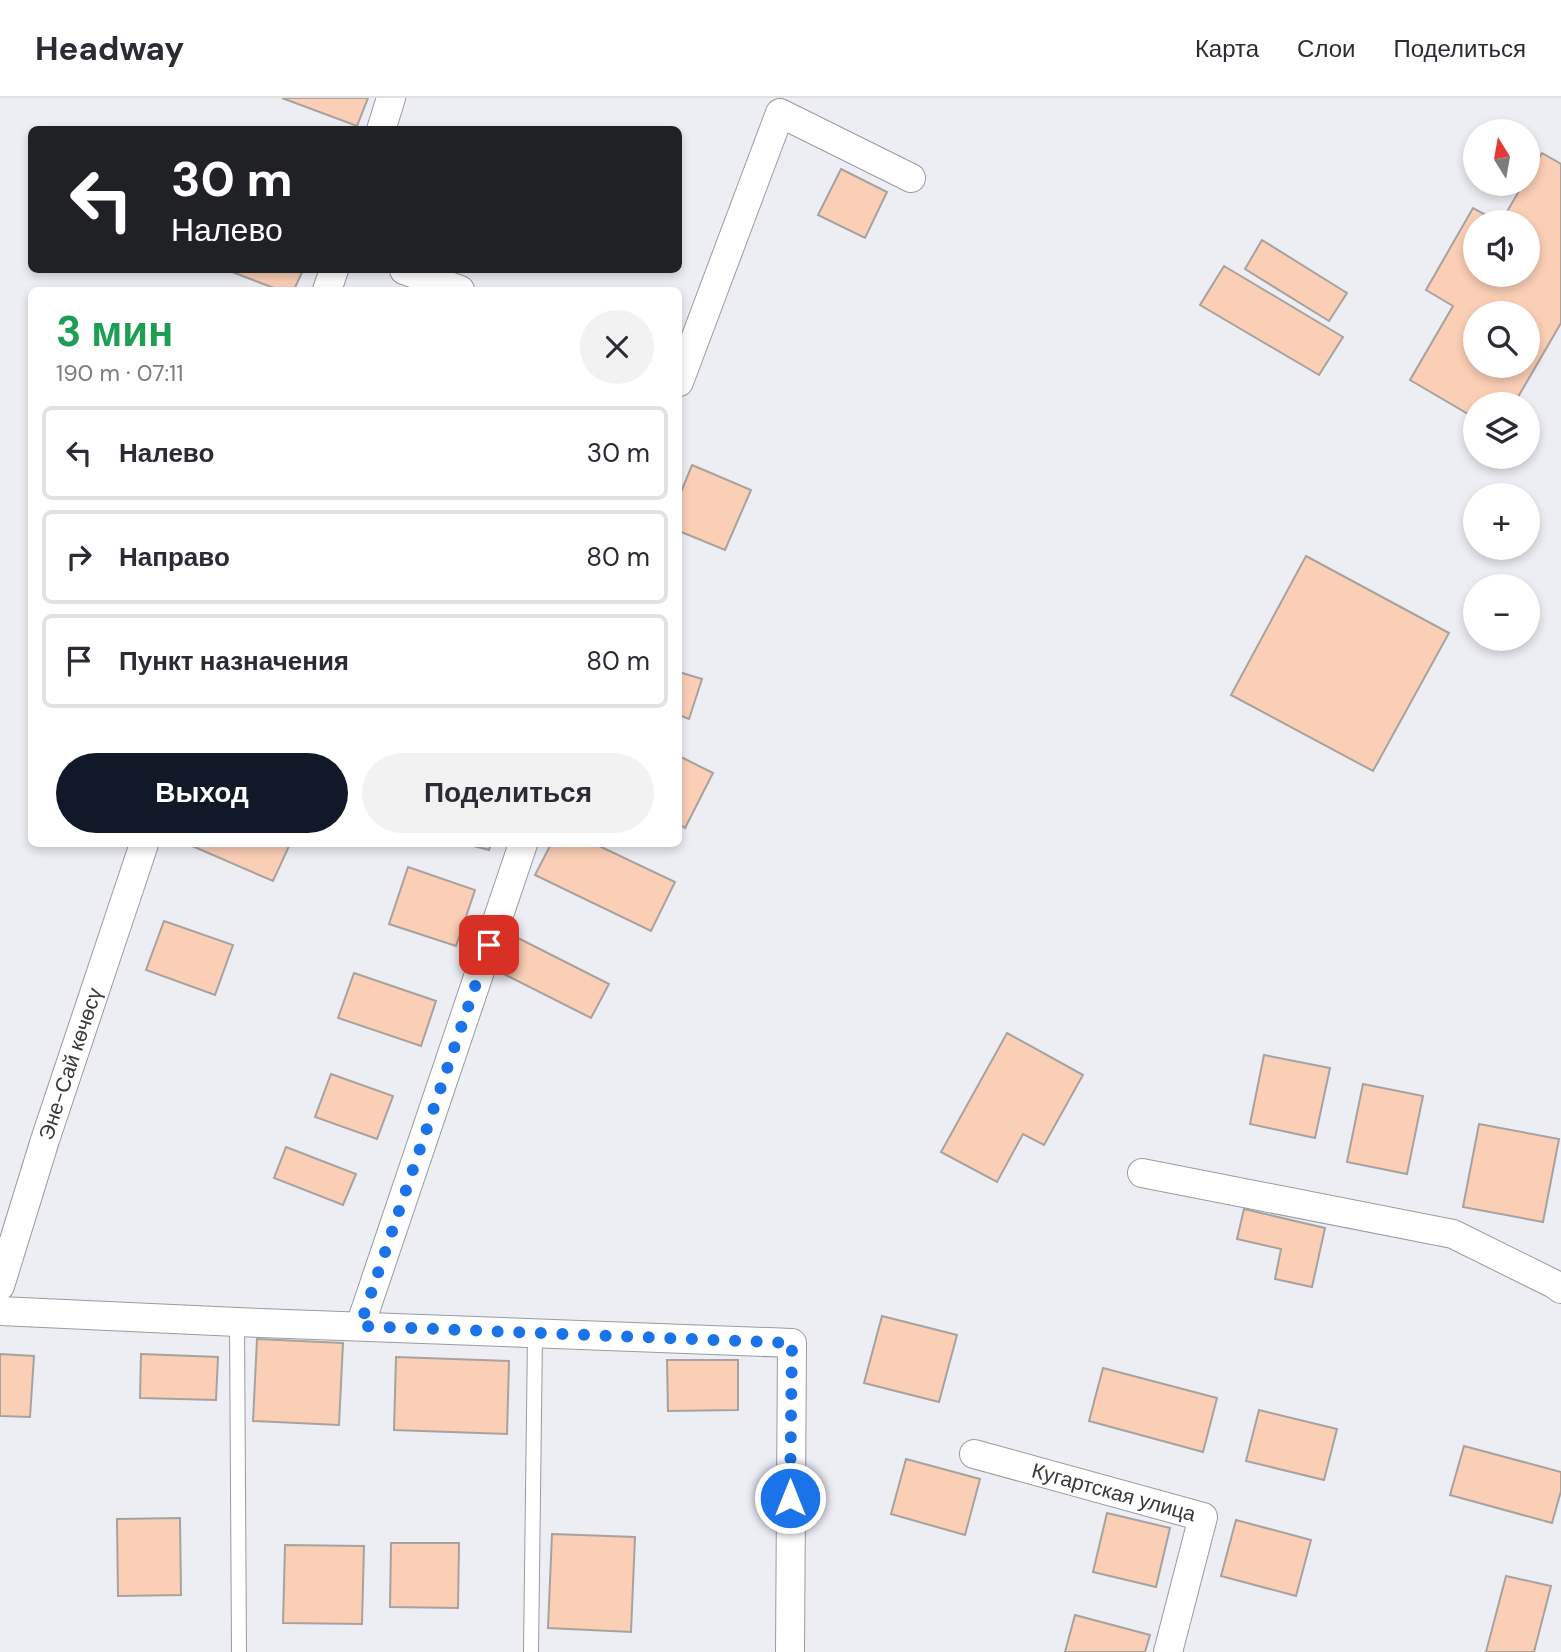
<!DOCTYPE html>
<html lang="ru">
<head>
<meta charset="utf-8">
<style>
	body { margin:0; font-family:"DM Sans",sans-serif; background:#f2f2f3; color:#2b2b33; height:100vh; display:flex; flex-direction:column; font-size:26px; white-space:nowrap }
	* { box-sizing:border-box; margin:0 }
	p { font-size:23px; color:#7c7c81 }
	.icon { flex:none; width:38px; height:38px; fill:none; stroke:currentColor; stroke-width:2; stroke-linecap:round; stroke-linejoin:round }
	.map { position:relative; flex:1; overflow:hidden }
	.panel { position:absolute; left:28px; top:189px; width:654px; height:560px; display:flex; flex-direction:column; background:#fff; border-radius:10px; box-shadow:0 4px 10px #0003 }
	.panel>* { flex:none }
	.top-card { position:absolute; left:28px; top:28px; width:654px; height:147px; border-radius:10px; box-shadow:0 4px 10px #0003; background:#202124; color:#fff; overflow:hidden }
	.needle { width:46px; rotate:349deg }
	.buttons { position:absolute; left:1463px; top:21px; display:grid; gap:14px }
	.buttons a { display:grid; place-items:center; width:77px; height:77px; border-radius:50%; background:#fff; box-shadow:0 4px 10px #0003; font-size:35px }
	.pin { position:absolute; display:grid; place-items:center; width:60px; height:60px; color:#fff; margin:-30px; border-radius:14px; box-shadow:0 4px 10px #0006 }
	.me { position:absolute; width:77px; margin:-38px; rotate:0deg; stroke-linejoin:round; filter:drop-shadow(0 0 5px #0008) }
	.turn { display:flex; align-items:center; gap:24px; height:147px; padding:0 28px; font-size:32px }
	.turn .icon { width:91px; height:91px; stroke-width:2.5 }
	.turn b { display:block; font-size:49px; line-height:60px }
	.round { display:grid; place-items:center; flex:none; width:74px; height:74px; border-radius:37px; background:#f2f2f3 }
	.headline { display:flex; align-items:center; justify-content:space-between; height:119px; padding:0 28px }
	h1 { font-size:42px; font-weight:700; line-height:52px; color:#1e9e55 }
	.button { display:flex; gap:14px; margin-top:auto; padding:14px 28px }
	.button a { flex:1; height:80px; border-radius:42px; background:#111827; color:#fff; font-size:28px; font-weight:700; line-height:80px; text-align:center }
	.button a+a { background:#f2f2f3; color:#2b2b33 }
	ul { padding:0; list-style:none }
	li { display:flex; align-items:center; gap:21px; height:94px; margin:0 14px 10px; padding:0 14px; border:4px solid #e1e1e2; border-radius:10px }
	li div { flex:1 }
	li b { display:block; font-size:26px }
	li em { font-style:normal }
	header { display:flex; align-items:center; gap:42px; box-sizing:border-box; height:98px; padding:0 35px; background:#fff; border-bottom:2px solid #e1e1e2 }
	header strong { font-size:33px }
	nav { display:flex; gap:38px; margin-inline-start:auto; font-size:24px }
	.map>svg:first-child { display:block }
</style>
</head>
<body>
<header>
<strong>Headway</strong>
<nav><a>Карта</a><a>Слои</a><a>Поделиться</a></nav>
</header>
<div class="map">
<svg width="1561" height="1554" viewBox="0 0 1561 1554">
	<rect width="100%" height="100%" fill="#edeef4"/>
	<path fill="#fbceb6" stroke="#a7a29e" stroke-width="2" fill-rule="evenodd" d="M282,0h86l-11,28z
		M1542,55l19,11v159l-47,81h-39v14l-65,-38 43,-74 -27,-16 47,-82 26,14h-24v53h53v-53h-27l22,-38h5v-8zM1475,215h53v53h-53z
		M841,71l46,23 -22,46 -47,-23z
		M1262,142l85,53 -18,28 -84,-52z
		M1224,168l119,71 -24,38 -119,-70z
		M227,172h76l-9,20h-15z
		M692,367l59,25 -26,60 -46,-19v-34z
		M1306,458l143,77 -76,138 -142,-76z
		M679,574l23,7 -13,40 -10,-4z
		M679,658l34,17 -28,55 -6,-4z
		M193,746h97l-17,37 -81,-35z
		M466,746h25l-2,6z
		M551,746h44l80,38 -24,49 -116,-56z
		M408,769l67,23 -19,56 -67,-22z
		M164,823l69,24 -18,50 -69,-25z
		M518,840l91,46 -18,34 -91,-46z
		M354,875l82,28 -15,45 -83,-28z
		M1007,935l76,42 -39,70 -21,-11 -26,48 -56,-30z
		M1264,957l66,13 -15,70 -65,-14z
		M331,976l62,22 -16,43 -62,-22z
		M1363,986l60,12 -16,78 -60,-12z
		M1479,1026l80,15 -16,83 -80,-15z
		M286,1049l70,27 -13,31 -69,-27z
		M1244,1111l81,19 -13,59 -37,-8 6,-30 -44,-10z
		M882,1218l75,19 -18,67 -75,-19z
		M257,1241l86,4 -4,82 -86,-4z
		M0,1256l34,2 -4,61 -30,-1z
		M141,1256l77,3 -2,43 -76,-2z
		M396,1259l113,4 -2,73 -113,-4z
		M667,1262h71v50l-70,1z
		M1103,1270l114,30 -14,54 -114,-31z
		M1259,1312l78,19 -13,51 -78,-19z
		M1464,1348l97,26v19l-9,32 -102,-28z
		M906,1361l74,20 -15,56 -74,-21z
		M1107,1415l63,15 -14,59 -63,-15z
		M180,1420l1,77 -63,1 -1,-77z
		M1236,1422l75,20 -15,56 -75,-20z
		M552,1436l83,3 -4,95 -83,-4z
		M391,1445h68l-1,65 -68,-1z
		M285,1447l79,1 -2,78 -79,-1z
		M1506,1478l45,10 -17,66h-48z
		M1075,1517l75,20 -5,17h-80z"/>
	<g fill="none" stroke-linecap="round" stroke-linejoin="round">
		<defs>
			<path id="service" d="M237,1224l2,330
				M531,1554l4,-318"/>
			<g id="minor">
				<path d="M381,32l10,-32"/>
				<path d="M404,172l56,20"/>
				<path d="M327,192l7,-20"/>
				<path d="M679,284l101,-269 131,65"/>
				<path d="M1142,1075l311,61 101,50 7,5"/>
				<path id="s1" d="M0,1188l45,-146 99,-296"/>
				<path d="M0,1213l237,11 555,21 -2,309"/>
				<path d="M360,1228l163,-482"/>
				<path id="s2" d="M974,1356l229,63 -35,135"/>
			</g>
		</defs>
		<use href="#service" stroke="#9a9ba0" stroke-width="16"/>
		<use href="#minor" stroke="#9a9ba0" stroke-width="30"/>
		<use href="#service" stroke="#fff" stroke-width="14"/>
		<use href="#minor" stroke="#fff" stroke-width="28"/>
	</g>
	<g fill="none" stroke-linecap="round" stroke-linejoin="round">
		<path stroke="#1a73e8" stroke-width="12" stroke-dasharray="0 21.6" d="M489,847l-129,381 432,17 -2,155"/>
	</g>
	<g text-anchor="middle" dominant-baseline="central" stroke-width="6" stroke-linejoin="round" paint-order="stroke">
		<g font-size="21" fill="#38383a" stroke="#fbfbff">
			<text stroke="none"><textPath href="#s1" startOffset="233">Эне-Сай көчөсү</textPath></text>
			<text stroke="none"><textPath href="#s2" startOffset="145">Кугартская улица</textPath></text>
		</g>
	</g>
</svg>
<div class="buttons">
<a><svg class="needle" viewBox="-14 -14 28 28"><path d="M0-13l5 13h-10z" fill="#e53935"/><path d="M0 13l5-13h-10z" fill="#7c7c81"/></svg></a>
<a><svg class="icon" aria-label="sound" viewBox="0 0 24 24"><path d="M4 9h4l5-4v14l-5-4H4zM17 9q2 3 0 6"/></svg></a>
<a><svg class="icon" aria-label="search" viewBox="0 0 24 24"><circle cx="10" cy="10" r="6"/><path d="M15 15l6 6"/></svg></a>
<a><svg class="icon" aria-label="layers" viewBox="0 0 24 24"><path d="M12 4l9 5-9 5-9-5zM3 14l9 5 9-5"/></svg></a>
<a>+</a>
<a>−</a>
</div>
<div class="pin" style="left:489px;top:847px;background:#d93025"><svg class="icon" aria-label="arrive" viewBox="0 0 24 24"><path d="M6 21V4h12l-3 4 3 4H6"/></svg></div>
<svg class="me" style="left:790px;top:1400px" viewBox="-20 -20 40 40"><circle r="17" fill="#1a73e8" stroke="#fff" stroke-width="3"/><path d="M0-11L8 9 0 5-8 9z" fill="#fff"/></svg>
<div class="top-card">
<div class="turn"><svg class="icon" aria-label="left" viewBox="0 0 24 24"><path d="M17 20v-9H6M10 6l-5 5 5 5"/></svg><div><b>30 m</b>Налево</div></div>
</div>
<section class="panel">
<div class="headline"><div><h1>3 мин</h1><p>190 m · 07:11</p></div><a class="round"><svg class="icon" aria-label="close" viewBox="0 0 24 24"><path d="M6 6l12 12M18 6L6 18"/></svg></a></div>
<ul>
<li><svg class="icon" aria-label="left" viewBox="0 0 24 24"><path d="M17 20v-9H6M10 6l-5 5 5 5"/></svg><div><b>Налево</b></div><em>30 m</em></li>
<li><svg class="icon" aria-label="right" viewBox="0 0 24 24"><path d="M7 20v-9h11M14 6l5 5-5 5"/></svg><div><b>Направо</b></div><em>80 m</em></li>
<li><svg class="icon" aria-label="arrive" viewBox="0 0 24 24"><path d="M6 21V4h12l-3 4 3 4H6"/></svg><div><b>Пункт назначения</b></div><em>80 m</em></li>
</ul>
<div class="button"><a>Выход</a><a>Поделиться</a></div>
</section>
</div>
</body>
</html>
